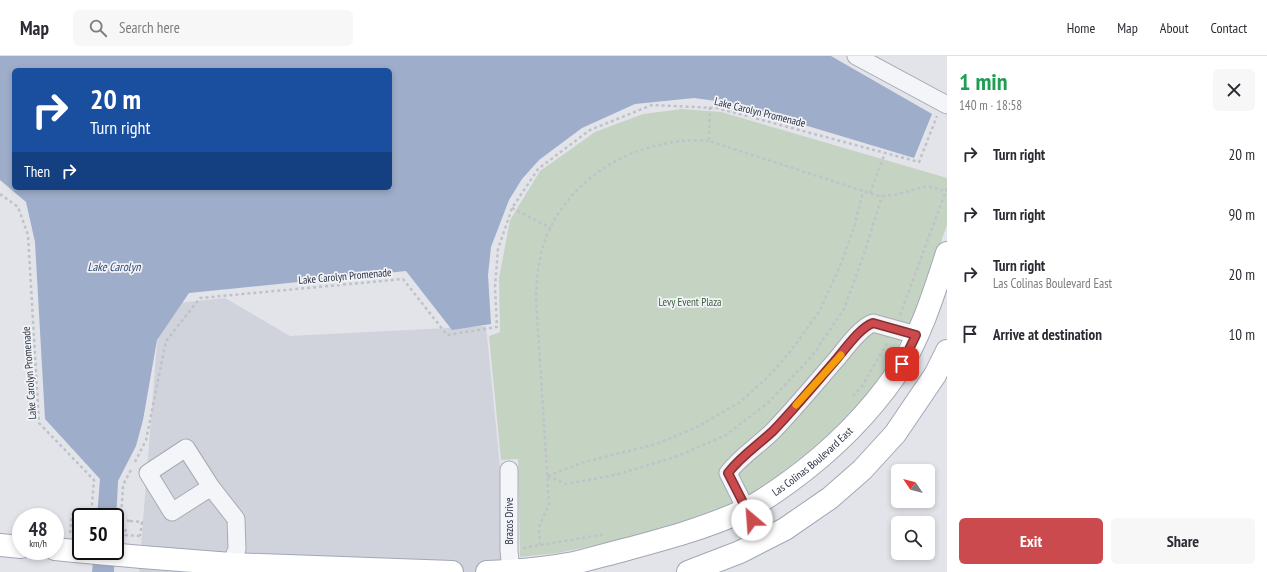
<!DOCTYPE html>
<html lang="en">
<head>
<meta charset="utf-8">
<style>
	body { margin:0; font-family:"PT Sans Narrow",sans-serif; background:#f7f7f7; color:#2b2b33; height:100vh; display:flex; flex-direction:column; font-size:15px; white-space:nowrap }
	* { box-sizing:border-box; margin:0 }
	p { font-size:13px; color:#7c7c81 }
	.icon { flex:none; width:22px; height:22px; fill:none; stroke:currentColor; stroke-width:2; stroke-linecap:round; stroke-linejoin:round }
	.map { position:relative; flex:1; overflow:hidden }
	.side { display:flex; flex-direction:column; background:#fff; width:320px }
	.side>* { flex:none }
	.top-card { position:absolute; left:12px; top:12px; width:380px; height:122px; border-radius:6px; box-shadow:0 2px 6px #0003; background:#1a4fa0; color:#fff; overflow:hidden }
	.needle { width:26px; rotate:305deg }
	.tools { position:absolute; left:891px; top:408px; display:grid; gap:8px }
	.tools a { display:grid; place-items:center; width:44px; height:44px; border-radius:6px; background:#fff; box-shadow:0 2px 6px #0003; font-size:20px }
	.speed { position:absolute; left:12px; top:452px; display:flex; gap:8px; font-size:20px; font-weight:700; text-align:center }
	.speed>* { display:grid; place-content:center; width:52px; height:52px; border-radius:50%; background:#fff; box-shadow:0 2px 6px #0003; line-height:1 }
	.speed small { font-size:10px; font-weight:400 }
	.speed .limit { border:2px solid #111; border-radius:6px; background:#fff; color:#111 }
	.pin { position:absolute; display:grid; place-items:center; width:34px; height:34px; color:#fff; margin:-17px; border-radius:8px; box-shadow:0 2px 6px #0006 }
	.me { position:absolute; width:44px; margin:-22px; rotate:333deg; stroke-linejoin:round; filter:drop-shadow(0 0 3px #0008) }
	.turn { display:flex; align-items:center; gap:14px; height:84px; padding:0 12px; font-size:18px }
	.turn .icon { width:52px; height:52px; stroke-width:2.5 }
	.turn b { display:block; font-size:28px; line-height:34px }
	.then { display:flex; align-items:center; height:38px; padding:0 12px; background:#0003; gap:8px; font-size:15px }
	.round { display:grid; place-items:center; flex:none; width:42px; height:42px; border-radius:6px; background:#f7f7f7 }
	.head { display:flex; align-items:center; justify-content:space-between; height:68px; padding:0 12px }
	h1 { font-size:24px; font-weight:700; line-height:30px; color:#1e9e55 }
	.primary-button { display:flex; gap:8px; margin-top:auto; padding:8px 12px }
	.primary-button a { flex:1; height:46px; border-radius:6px; background:#cb4a4e; color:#fff; font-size:16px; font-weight:700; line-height:46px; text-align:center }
	.primary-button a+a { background:#f7f7f7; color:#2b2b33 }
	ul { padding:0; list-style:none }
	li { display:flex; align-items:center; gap:12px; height:60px; padding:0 12px }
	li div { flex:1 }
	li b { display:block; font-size:15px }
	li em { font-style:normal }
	header { display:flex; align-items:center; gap:24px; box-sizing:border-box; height:56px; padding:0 20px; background:#fff; border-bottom:1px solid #e1e1e2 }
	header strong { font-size:19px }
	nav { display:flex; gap:22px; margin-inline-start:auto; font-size:14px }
	.search { width:280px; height:36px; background:#f7f7f7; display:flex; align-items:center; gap:10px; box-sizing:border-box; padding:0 14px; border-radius:6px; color:#7c7c81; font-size:15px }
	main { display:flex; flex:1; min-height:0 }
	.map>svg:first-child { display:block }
</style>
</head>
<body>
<header>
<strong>Map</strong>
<div class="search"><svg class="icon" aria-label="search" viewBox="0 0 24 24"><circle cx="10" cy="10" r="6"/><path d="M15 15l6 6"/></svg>Search here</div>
<nav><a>Home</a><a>Map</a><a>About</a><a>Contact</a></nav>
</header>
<main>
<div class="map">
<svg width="947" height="516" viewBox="0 0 947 516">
	<rect width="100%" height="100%" fill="#e2e4ea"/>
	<path fill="#d0d3dc" d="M225,242l65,38 196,-10 14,141 1,105h-362l21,-267z"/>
	<path fill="#c5d3c3" d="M682,53l39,3 226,66v47l-29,82 -25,49 -17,28 -43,48 -72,58 -42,20 -42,18 -119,25 -38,4 -2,-98 -17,1 -12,-124 11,-4 -1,-54 11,-58 30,-49 55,-39 48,-18z"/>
	<path fill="#9eadc9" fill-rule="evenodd" d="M0,0h831l101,58 -18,44 -183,-55 -37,-5 -59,6 -53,24 -43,32 -17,19 -13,21 -18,47 -3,28 3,49 -39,6 -46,-59 -217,22 -32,47 -14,80 -7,26 -18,35 -3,63v-27h-18l3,-38 -55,-60 -10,-177 -9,-40 -26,-22zM14,14h376v118h-376z
		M94,495h21l-1,21h-22z"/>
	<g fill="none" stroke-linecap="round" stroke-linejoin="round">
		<defs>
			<path id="minor" d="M856,0l91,49
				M509,414v80l2,22
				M211,431l-39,25 -24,-39 38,-25 25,39 25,32 1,30 -6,15
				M746,453l-18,-36c13,-17 30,-27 45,-42 21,-22 41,-46 61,-69 10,-11 25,-34 39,-39l43,12"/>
			<g id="major">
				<path d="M0,489l21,2"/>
				<path d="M55,493l20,2"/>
				<path d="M142,501l89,7 221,8"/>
				<path id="s1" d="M487,516c29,-1 59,-4 87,-9 17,-4 34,-9 50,-13 41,-11 82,-22 121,-40 15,-7 30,-18 44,-28 40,-29 79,-67 108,-109 23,-35 37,-80 50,-120"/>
				<path d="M688,516l52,-20 45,-23 45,-31 32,-28 33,-36 40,-59 12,-24"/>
			</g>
		</defs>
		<use href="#minor" stroke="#a7aab4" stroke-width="19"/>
		<use href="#major" stroke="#a1a7b5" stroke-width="24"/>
		<path stroke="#bfc2c8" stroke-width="2.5" stroke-dasharray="3 3" stroke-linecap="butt" d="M710,51l-1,34 170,55 16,-1 32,-9 19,5
			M870,137l15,-40
			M0,138l18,13 10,28 11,188 55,57 -3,37
			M512,152l39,20
			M900,259l47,-127
			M853,340l9,-10 25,-43
			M135,406l11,-22 20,-99 34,-43 203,-19 44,56 50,-8 -2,-40 3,-38 14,-41 26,-39 52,-39 62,-25 65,3 202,54 18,-46
			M548,420l18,8 49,-9 60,-18 51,-22 43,-33 43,-46 32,-47 20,-55 18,-58
			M548,420l33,-13 75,-19 39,-16 45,-26 29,-26 25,-29 26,-37 21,-46 13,-37 9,-36
			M130,465l12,1 -2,14
			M121,471l5,1 -1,7 15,1v3
			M70,477l2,-18 11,1
			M120,481l3,-52 8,-15
			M540,489l-1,-18 10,-23 -13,-206c1,-17 2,-33 6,-49 17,-57 70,-97 127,-106 13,-3 27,-3 40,-2
			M523,492l82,-14"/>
		<use href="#minor" stroke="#f4f5f8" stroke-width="17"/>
		<use href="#major" stroke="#fff" stroke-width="22"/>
		<defs>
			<path id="major-bridge" d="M75,495l67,6"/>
		</defs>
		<use href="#major-bridge" stroke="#a1a7b5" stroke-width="24" stroke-linecap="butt"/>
		<path stroke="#bfc2c8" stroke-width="2.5" stroke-dasharray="3 3" stroke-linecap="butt" d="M83,460l9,1
			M115,463l15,2"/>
		<use href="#major-bridge" stroke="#fff" stroke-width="22"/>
	</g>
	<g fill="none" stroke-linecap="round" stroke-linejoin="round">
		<defs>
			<path id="route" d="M752,464l-24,-47c13,-17 30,-28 45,-42 21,-22 41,-46 61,-69 10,-11 25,-34 39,-39l43,12 -14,29"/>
		</defs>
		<use href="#route" stroke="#843033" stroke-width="10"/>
		<use href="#route" stroke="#cb4a4e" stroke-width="7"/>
		<path stroke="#f59e0b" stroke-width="7" d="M796,349l45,-50"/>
	</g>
	<g text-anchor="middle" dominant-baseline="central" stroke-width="3.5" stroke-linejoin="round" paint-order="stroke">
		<g font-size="11" fill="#2a3041" stroke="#f1f3f7">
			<text transform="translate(760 56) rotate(14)">Lake Carolyn Promenade</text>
			<text transform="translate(345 220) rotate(-5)">Lake Carolyn Promenade</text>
			<text transform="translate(29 317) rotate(-94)">Lake Carolyn Promenade</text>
			<text stroke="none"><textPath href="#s1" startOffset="350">Las Colinas Boulevard East</textPath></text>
			<text transform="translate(509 465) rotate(-90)">Brazos Drive</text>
		</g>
		<g font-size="11" fill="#3a5d38" stroke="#f1f3f7">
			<text x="690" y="246">Levy Event Plaza</text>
		</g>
		<g font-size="12" font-style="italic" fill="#354a74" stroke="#f1f3f7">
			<text x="114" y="210">Lake Carolyn</text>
		</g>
	</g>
</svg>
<div class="tools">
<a><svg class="needle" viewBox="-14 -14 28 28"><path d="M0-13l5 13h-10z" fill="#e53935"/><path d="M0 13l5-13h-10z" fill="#7c7c81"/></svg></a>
<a><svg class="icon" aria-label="search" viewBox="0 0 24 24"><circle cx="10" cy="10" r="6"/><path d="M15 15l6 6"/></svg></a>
</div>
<div class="speed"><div>48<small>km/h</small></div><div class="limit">50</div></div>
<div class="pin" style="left:902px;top:308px;background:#d93025"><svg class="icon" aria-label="arrive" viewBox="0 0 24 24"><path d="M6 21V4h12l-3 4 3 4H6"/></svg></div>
<svg class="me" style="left:752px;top:464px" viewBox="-20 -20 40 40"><circle r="19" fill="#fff"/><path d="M0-13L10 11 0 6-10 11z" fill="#cb4a4e"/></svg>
<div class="top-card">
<div class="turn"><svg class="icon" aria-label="right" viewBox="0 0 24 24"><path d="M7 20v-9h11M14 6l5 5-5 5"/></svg><div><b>20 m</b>Turn right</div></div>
<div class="then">Then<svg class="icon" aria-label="right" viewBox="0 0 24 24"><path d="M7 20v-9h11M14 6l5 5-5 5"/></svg></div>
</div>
</div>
<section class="side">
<div class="head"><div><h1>1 min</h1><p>140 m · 18:58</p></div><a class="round"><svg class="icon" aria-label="close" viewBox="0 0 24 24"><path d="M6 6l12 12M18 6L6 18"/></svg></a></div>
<ul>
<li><svg class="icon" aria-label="right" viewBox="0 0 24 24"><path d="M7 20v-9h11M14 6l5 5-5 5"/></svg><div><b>Turn right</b></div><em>20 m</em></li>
<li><svg class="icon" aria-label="right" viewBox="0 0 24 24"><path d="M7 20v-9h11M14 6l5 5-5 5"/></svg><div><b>Turn right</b></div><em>90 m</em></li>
<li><svg class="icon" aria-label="right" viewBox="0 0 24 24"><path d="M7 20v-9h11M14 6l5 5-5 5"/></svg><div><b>Turn right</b><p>Las Colinas Boulevard East</p></div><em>20 m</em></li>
<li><svg class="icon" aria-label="arrive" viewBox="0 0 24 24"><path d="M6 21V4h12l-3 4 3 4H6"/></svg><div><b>Arrive at destination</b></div><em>10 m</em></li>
</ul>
<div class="primary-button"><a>Exit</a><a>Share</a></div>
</section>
</main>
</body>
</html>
